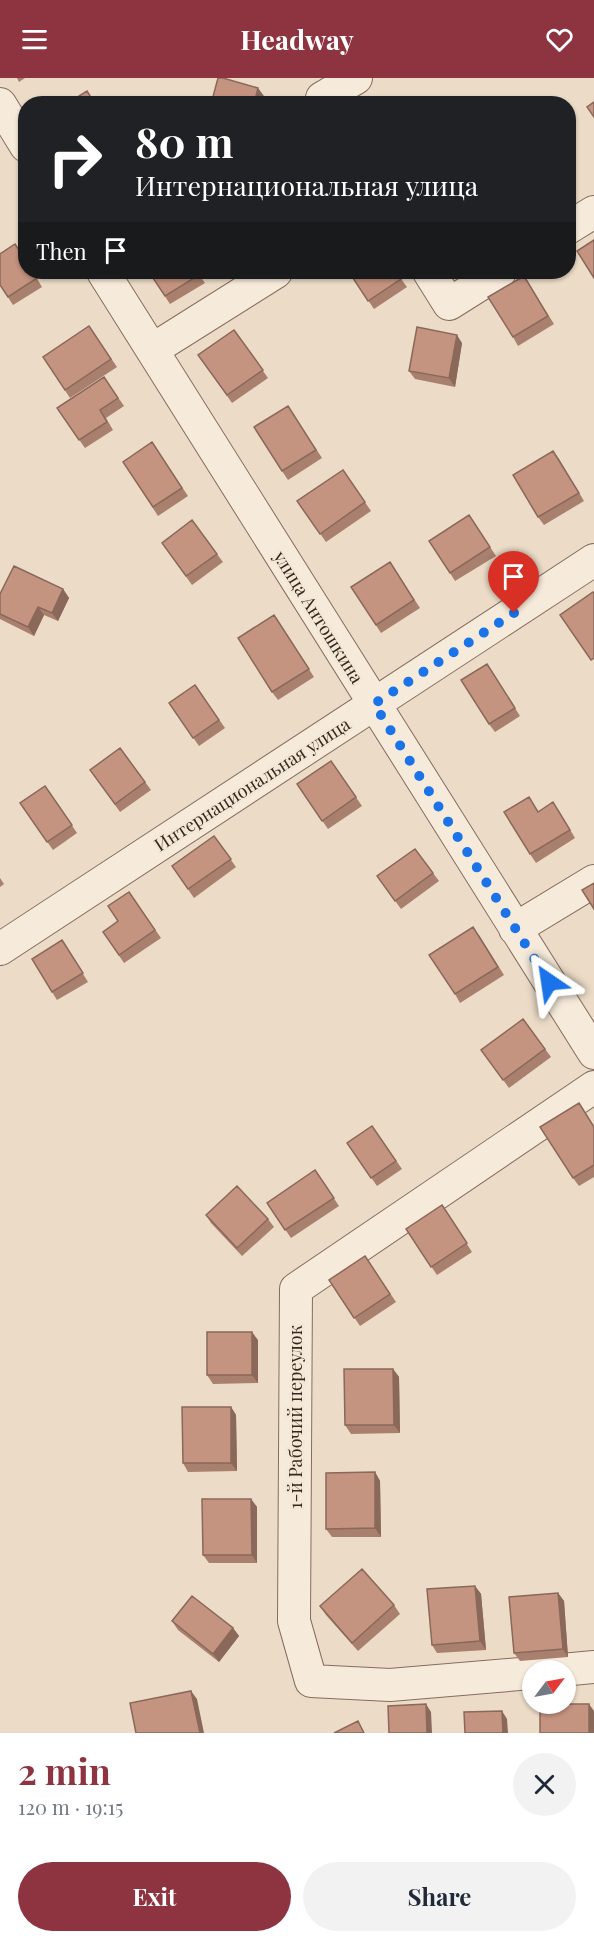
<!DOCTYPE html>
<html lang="en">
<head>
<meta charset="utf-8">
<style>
	body { margin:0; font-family:"Playfair Display",serif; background:#f2f2f3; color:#1f2937; height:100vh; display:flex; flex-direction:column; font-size:22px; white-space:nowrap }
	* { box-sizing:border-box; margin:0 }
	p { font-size:20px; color:#747a83 }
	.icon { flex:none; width:33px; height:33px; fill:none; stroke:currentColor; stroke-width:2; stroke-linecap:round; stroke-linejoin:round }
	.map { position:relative; height:1655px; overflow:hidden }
	.drawer { display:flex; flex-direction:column; background:#fff; flex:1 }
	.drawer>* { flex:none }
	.banner { position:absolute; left:18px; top:18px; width:558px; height:183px; border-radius:24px; box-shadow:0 2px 4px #0004; background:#202124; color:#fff; overflow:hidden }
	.needle { width:39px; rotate:58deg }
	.fabs { position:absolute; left:522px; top:1582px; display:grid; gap:12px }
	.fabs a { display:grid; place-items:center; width:54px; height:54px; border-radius:50%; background:#fff; box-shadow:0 2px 4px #0004; font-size:30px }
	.pin { position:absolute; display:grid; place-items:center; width:51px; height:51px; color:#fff; margin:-62px -26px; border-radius:50% 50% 50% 0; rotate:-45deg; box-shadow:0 0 6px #0007 }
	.pin .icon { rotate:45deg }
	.me { position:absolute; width:66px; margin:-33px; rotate:328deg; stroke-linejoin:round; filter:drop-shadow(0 0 4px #0008) }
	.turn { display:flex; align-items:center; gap:21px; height:126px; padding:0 18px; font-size:27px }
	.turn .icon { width:78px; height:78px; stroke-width:2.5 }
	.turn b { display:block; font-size:42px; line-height:51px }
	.then { display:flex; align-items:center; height:57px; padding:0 18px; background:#0003; gap:12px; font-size:22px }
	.round { display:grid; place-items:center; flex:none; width:63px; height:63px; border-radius:32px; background:#f2f2f3 }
	.head { display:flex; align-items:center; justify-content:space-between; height:102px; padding:0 18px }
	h1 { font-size:36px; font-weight:700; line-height:45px; color:#8e3340 }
	.button { display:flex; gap:12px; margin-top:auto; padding:12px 18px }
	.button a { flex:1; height:69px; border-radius:36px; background:#8e3340; color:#fff; font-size:24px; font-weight:700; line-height:69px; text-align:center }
	.button a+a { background:#f2f2f3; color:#1f2937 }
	header { display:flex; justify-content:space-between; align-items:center; height:78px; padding:0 18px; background:#8e3340; color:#fff; font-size:27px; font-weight:700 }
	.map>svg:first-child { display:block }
</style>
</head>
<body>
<header><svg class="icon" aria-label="menu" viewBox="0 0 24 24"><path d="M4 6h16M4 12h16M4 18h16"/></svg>Headway<svg class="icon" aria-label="heart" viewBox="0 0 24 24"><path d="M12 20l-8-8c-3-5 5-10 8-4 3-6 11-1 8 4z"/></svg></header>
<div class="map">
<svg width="594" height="1655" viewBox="0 0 594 1655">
	<rect width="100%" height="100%" fill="#ebdbc7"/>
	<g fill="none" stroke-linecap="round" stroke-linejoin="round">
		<defs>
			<path id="street" d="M0,26l26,42
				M326,26l-4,-6 34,-20
				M568,150l26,-16
				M103,194l491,781
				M429,194l20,32 51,-32
				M152,272l124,-78
				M515,851l79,-48
				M0,871l594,-389
				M551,1593l43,-4
				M532,1595l-142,12 -79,-4 -17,-60 2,-332 298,-202"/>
		</defs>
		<use href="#street" stroke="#856d5e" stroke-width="34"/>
		<use href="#street" stroke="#f6eada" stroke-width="32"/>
	</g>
	<path fill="#a97f6e" d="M17,0h8l-6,4z
		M33,194l9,15 -29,18 -13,-20z
		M149,194h48l8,11 -35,21z
		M349,194h47l11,15 -33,22z
		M524,198l30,48 -36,22 -5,-9z
		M89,248l28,41 -47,31 -27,-41z
		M234,252l34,48 -36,25 -34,-48z
		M462,265l-7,44 -40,-8 -6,-8z
		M104,299l20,29 -18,12 7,12 -28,18 -28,-40z
		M288,328l34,52 -34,22 -6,-9z
		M152,364l36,54 -30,20 -35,-54z
		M553,373l31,50 -40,24 -6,-8z
		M343,392l28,41 -45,31 -29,-41z
		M475,446l21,32 -41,25 -5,-8z
		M162,465l55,11 6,8 -31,23z
		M390,484l30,46 -39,25 -30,-46z
		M63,511l6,9 -11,23 -14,-6 -10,21 -34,-17v-25z
		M274,537l40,62 -36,23 -6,-8z
		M487,586l33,52 -25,16 -6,-8z
		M195,607l30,43 -26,18 -30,-43z
		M120,670l31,42 -31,22 -30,-42z
		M331,683l31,45 -34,23 -31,-45z
		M45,708l32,47 -24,17 -33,-47z
		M538,733h21l16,27 -39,25 -6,-9z
		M214,758l22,31 -42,31 -22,-32z
		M415,771l24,32 -38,28 -24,-33z
		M0,800l4,6 -4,3z
		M129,814l32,46 -37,25 -21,-31 15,-11z
		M479,857l25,40 -44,28 -5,-9z
		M62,862l26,42 -31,18 -5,-8z
		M523,941l28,38 -42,31 -28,-38z
		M372,1048l30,43 -25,17 -30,-43z
		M594,1048v51l-15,9 -6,-8z
		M315,1092l24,36 -48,32 -24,-35z
		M442,1127l30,47 -35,23 -31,-46z
		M206,1137l62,4 6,8 -32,29 -31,-33z
		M365,1178l31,46 -36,24 -31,-46z
		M258,1262v43l-45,1 -6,-9z
		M393,1291l6,8 1,56 -49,1 -6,-9z
		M231,1329l5,8 1,56 -49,1 -5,-9z
		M375,1394l5,9 1,56h-49l-6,-8z
		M251,1421l6,8v56h-48l-6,-8z
		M475,1508l6,8 5,56 -49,3 -5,-8z
		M558,1515l6,8 4,56 -48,4 -6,-8z
		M394,1527l6,9 -42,37 -32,-36 -6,-9z
		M172,1543l61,7 6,8 -20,26 -41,-32z"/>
	<path fill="#8a685a" d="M258,10l6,8 -2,8h-8z
		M457,257l5,8 -7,44 -6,-9z
		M553,373l6,8 25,42 -5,-8z
		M63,511l6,9 -11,23 -6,-8z
		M38,529l6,8 -10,21 -6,-9z
		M252,1254l6,8v43l-6,-8z
		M393,1291l6,8 1,56 -6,-8z
		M231,1329l5,8 1,56 -6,-8z
		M375,1394l5,9 1,56 -6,-9z
		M251,1421l6,8v56l-5,-8z
		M475,1508l6,8 5,56 -6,-9z
		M558,1515l6,8 4,56 -5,-8z
		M233,1550l6,8 -20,26 -6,-8z
		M191,1613l6,8 7,34h-4z
		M426,1626l5,8 1,21h-5z
		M589,1626l5,7v22h-5z
		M502,1633l5,8 1,14h-5z"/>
	<path fill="#c59480" stroke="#8a685a" stroke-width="1.5" d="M218,0h5l35,10 -4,16h-43z
		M87,13l8,13h-29z
		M594,24v15l-7,-10z
		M594,162v38l-17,-27z
		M15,166l11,17v11h6l5,6 -29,19 -8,-12v-31z
		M149,194h48l2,3 -34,21z
		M349,194h47l5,7 -33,22z
		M524,198l24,40 -35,21 -25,-40z
		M89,248l22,33 -46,31 -22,-33z
		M417,249l40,8 -8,43 -40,-7z
		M234,252l29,40 -36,25 -29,-40z
		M104,299l14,21 -18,12 7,12 -28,18 -22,-32z
		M288,328l28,44 -34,21 -28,-44z
		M152,364l30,46 -29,19 -30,-45z
		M553,373l26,42 -41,24 -25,-42z
		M343,392l22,32 -45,32 -23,-33z
		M469,437l21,32 -40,26 -21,-32z
		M192,442l25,34 -31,22 -24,-33z
		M390,484l24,38 -38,25 -25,-38z
		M14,488l49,23 -11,24 -14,-6 -10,20 -28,-13v-20z
		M593,514l1,1v65l-3,2 -31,-45z
		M274,537l35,54 -37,23 -34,-54z
		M487,586l28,44 -26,16 -28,-44z
		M195,607l24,35 -26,18 -24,-35z
		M120,670l25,34 -30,22 -25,-34z
		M331,683l25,36 -34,24 -25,-37z
		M45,708l27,39 -25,17 -27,-39z
		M529,719l9,15 15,-10 17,28 -40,24 -26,-42z
		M214,758l17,23 -43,30 -16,-23z
		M415,771l18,24 -38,28 -18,-25z
		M594,805v26l-12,-19z
		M129,814l26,38 -36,25 -16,-23 15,-11 -10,-15z
		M473,849l25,40 -43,27 -26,-39z
		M62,862l21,33 -31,19 -20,-33z
		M523,941l22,30 -42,31 -22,-30z
		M579,1025l15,24v38l-21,13 -33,-51z
		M372,1048l24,35 -25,17 -24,-35z
		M315,1092l19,28 -49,32 -18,-27z
		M237,1108l31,33 -31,29 -31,-33z
		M442,1127l25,38 -36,24 -25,-38z
		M365,1178l25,38 -36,24 -25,-38z
		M207,1254h45v43h-45z
		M344,1291h49l1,56h-49z
		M182,1329h49v56h-48z
		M375,1394v56l-49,1v-56z
		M202,1421h49l1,56h-49z
		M362,1491l32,36 -42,38 -32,-37z
		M475,1508l5,55 -48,4 -5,-56z
		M558,1515l5,56 -49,4 -5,-56z
		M192,1518l41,32 -20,26 -41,-33z
		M191,1613l9,42h-64l-6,-30z
		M426,1626l1,29h-38l-1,-27z
		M540,1626h49v29h-49z
		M502,1633l1,22h-38l-1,-21z
		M358,1643l6,12h-30z"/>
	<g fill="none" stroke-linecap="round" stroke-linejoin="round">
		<path stroke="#1a73e8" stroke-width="10" stroke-dasharray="0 18" d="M514,535l-140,91 175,278"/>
	</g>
	<g text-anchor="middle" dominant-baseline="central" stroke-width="5" stroke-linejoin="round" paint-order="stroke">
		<g font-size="18" fill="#362820" stroke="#f3e7d6">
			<text transform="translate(319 539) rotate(58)">улица Антошкина</text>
			<text transform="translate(252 706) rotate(-33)">Интернациональная улица</text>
			<text transform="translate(295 1339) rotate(-90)">1-й Рабочий переулок</text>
		</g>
	</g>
</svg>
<div class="fabs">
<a><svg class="needle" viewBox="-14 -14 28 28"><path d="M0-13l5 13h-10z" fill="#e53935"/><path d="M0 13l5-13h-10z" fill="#747a83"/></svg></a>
</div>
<div class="pin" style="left:514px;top:535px;background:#d93025"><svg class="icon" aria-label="arrive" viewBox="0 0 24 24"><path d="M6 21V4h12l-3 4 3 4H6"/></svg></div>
<svg class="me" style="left:549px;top:904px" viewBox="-20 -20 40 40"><path d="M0-17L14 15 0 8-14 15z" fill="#1a73e8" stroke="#fff" stroke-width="4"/></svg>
<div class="banner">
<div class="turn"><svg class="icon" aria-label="right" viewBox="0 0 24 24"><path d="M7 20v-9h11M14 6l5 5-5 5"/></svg><div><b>80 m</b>Интернациональная улица</div></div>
<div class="then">Then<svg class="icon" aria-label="arrive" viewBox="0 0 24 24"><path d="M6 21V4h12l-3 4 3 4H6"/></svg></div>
</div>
</div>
<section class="drawer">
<div class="head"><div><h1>2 min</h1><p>120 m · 19:15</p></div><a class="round"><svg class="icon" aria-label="close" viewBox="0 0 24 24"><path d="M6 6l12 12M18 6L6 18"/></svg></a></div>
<div class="button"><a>Exit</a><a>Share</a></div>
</section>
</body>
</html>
